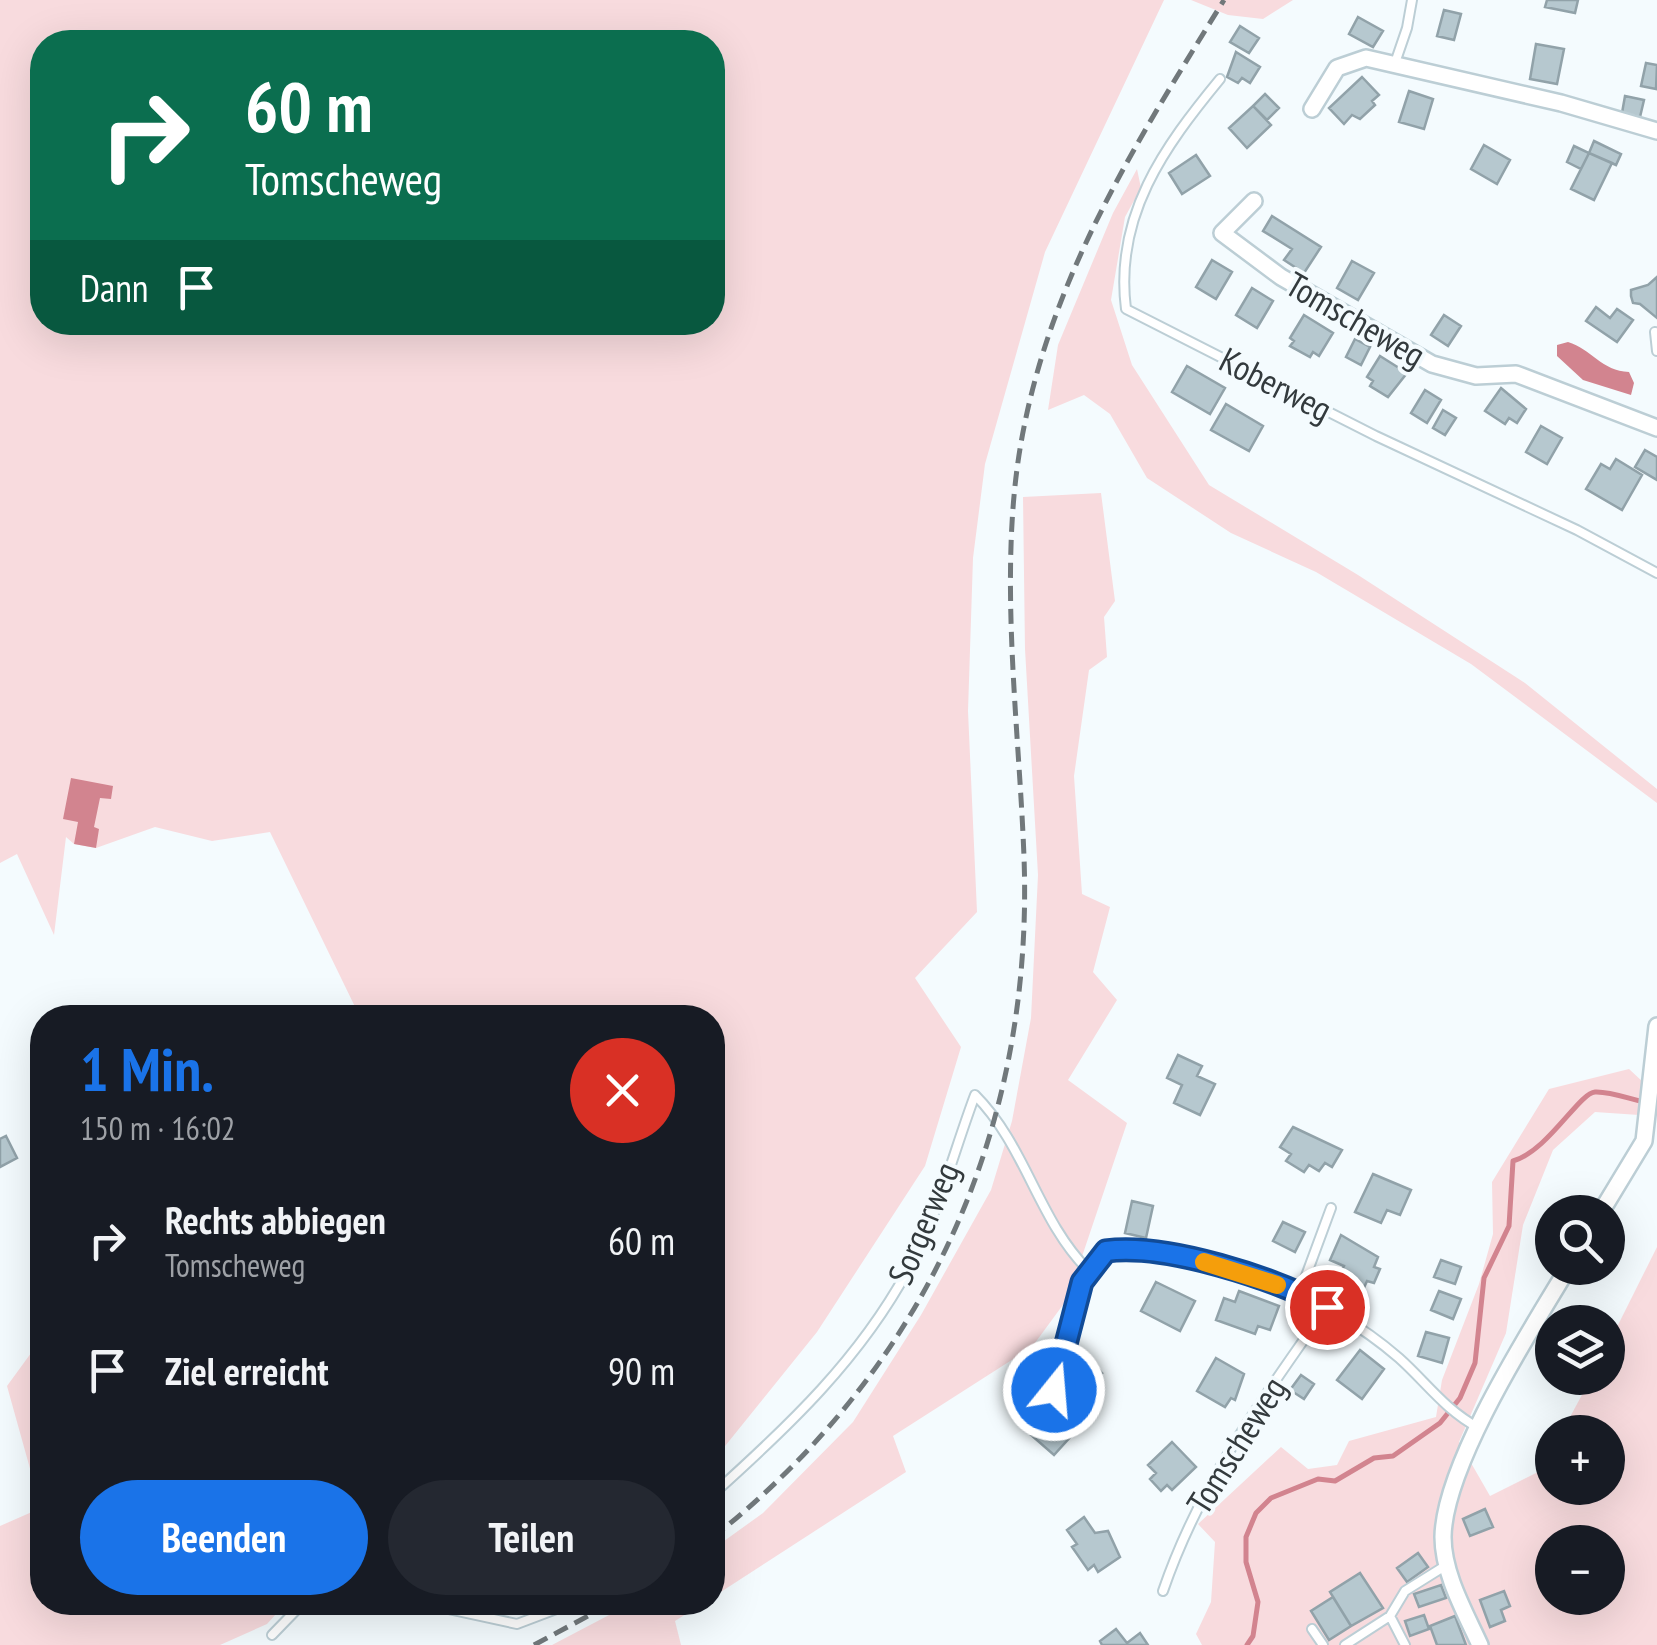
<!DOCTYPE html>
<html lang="de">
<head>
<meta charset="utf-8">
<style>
	body { margin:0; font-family:"PT Sans Narrow",sans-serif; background:#242831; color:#f1f3f6; height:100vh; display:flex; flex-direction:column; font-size:38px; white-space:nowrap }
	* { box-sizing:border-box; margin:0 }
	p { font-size:32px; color:#9ea1a6 }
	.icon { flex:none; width:55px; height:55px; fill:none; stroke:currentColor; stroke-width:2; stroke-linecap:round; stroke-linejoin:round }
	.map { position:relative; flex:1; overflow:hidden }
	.panel { position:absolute; left:30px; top:1005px; width:695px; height:610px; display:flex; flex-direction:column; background:#171b24; border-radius:40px; box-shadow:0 10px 40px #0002 }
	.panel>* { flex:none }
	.guide { position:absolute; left:30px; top:30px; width:695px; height:305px; border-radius:40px; box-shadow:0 10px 40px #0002; background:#0b6e4f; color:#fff; overflow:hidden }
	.tools { position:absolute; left:1535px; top:1195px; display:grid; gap:20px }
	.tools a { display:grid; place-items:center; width:90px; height:90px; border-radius:50%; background:#171b24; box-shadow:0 10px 40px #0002; font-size:50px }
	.pin { position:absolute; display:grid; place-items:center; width:85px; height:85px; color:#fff; margin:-42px; border:5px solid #fff; border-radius:50%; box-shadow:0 2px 10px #0007 }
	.me { position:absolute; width:110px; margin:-55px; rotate:17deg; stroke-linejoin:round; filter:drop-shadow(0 0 8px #0008) }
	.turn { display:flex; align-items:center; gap:35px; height:210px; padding:0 50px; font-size:45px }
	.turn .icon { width:130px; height:130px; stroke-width:2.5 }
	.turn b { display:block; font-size:70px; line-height:85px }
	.then { display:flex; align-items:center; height:95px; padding:0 50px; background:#0003; gap:20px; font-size:38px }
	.round { display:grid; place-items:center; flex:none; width:105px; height:105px; border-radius:52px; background:#242831 }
	.summary { display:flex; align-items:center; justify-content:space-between; height:170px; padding:0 50px }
	h1 { font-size:60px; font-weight:700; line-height:75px; color:#1a73e8 }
	.primary-button { display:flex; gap:20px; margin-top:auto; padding:20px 50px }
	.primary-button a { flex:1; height:115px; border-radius:60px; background:#1a73e8; color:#fff; font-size:40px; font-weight:700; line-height:115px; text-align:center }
	.primary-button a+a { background:#242831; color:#f1f3f6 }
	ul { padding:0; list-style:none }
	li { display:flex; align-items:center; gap:30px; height:130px; padding:0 50px }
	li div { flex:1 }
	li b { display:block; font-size:38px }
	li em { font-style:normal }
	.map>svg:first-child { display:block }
</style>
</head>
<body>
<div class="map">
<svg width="1657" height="1645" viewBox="0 0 1657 1645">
	<rect width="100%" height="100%" fill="#f4fbfe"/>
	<path fill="#f8dbde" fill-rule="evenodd" d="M0,0h1164l-119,252 -60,212 -12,94 -5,153 9,201 -62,66 46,69 -36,119 -108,166 -104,129 -1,-443 -352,-1 -90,-185 -58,9 -57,-14 -59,21 -22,-4 -8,-7 -12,98 -37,-81 -17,9zM42,42h670v280h-670z
		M1191,0h102l-30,19 -35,-4z
		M1137,169l4,19 -16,29 -14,83 21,65 77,120 149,90 167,108 132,106v14l-186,-139 -155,-92 -85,-39 -84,-55 -37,-64 -26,-19 -36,15 10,-65 55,-132z
		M1101,493l14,108 -11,16 3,40 -18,13 -15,106 8,118 28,13 -17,65 24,28 -49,80 59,43 -59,175 -36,49 -139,89 13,36 -193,125v-48l50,-36 90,-91 68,-107 70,-125 21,-69 19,-103 7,-143 -13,-226 -2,-152z
		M1629,1069l14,13 -4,33 -44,-3 -42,38 -30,75 -17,108 -47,109 31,54 52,-26 10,-19v37h56v-56h-46l29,-54h17v-33l49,-98v398h-455l-6,-11 15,-32 4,-60 -17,-18 83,-77 27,22 29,-4 12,-24 87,-24 6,-37 37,-96 14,-50 -1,-52 57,-93zM1552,1542h56v56h-56z
		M42,1338v264l244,1 -19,21 -47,21h-220v-119l41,-18 -34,-122z
		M632,1603h71l-28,18 6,24h-129z"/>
	<path fill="#d2848f" d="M1568,342c23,7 34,29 61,30l5,11 -3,12 -48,-15 -26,-24v-11z
		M71,778l42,8 -2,13 -11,-1 -6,29 5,2 -3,19 -22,-4 4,-22 -15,-3z"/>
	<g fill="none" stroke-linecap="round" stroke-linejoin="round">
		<path stroke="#d2848f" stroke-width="5" d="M1247,1645l6,-9 5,-34 -12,-40v-25l10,-24 15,-15 47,-19 17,2 39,-23 19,-2 47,-33 20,-25 15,-35 9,-85 25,-52 4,-65c35,-10 66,-68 82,-69 19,-1 43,11 62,12"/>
	</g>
	<path fill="#b6c8cf" stroke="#91a2a9" stroke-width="2.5" d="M1547,0h31l-3,13 -30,-6z
		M1444,10l17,4 -7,26 -17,-4z
		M1358,17l25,14 -10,16 -24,-13z
		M1240,26l19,12 -10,15 -19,-11z
		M1536,44l28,5 -7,35 -27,-5z
		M1236,52l24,15 -10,16 -8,-5 -4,5 -11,-6z
		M1646,63l11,2 -1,24 -15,-3z
		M1362,77l17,18 -7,6 3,4 -15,14 -8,-4 -8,9 -15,-16z
		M1409,91l24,8 -9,30 -25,-7z
		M1265,94l14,14 -12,12 -14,-14z
		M1625,96l19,4 -4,17 -18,-4z
		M1253,106l18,19 -24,23 -18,-20z
		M1594,141l27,13 -5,11 -27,-12z
		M1484,145l26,15 -13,24 -26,-15z
		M1574,146l15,7 -8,16 -14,-7z
		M1589,153l23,10 -18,37 -23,-11z
		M1196,155l14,21 -28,18 -13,-21z
		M1272,216l49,31 -17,26 -20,-13 8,-11 -29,-18z
		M1212,260l20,12 -16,27 -20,-12z
		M1352,261l22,12 -16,27 -21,-12z
		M1657,277v41l-17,-14 -7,-1 -2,-7v-6l17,-5z
		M1252,288l21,13 -16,27 -21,-13z
		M1596,307l14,11 7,-9 16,11 -16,22 -31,-21z
		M1304,315l29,18 -14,23 -6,-4 -3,5 -20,-11 4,-5 -4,-3z
		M1444,315l17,11 -13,20 -17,-11z
		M1355,339l15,8 -9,18 -15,-8z
		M1380,356l27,17 -19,24 -18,-11 3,-5 -6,-4z
		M1187,366l38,22 -15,26 -38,-22z
		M1501,388l25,21 -9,14 -8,-5 -4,6 -20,-13z
		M1425,390l16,10 -14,23 -16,-10z
		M1226,404l37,22 -14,25 -38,-21z
		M1443,410l13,8 -11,17 -12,-7z
		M1541,426l21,12 -15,26 -21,-12z
		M1645,450l12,7v23l-22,-13z
		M1616,459l26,16 -20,35 -36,-21 15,-25 9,5z
		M1178,1055l24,11 -5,10 18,8 -15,31 -26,-12 8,-18 -15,-7z
		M1293,1127l49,23 -10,17 -7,-4 -6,8 -10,-6 -5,7 -18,-11 5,-7 -11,-7z
		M6,1136l11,22 -17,9v-28z
		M1373,1174l38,16 -11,25 -13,-5 -6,13 -26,-11z
		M1132,1201l21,5 -7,32 -21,-5z
		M1283,1222l22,10 -10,20 -22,-11z
		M1341,1235l37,22 -4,10 6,2 -6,14 -7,-2 -5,11 -25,-11 7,-15 -14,-6z
		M1441,1260l20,7 -6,17 -21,-7z
		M1156,1282l39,19 -15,30 -39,-20z
		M1239,1291l40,15 -9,24 -12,-4 -3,8 -39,-14 8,-22 11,4z
		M1439,1291l22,8 -8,20 -22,-9z
		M1426,1332l23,6 -7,25 -24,-7z
		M1360,1350l24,19 -22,30 -25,-19z
		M1216,1358l28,16 -9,26 -4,-2 -6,9 -28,-16z
		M1091,1361l11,12 -17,14 -10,-11z
		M1301,1375l13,9 -10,15 -14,-9z
		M1059,1404l23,20 -28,31 -23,-20z
		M1172,1442l24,25 -24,23 -5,-5 -6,6 -11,-12 6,-6 -8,-8z
		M1485,1509l8,18 -23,9 -7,-17z
		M1084,1517l11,16 13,-2 12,26 -22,15 -4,-7 -6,5 -16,-23 5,-3 -10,-14z
		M1418,1553l10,14 -21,15 -10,-14z
		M1360,1573l23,35 -32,18 -21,-34z
		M1441,1585l5,13 -27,9 -5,-13z
		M1504,1591l6,15 -9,4 4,11 -15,6 -10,-27z
		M1333,1597l18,29 -22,14 -18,-29z
		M1424,1615l5,14 -19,7 -5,-15z
		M1455,1616l11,29h-29l-7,-19z
		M1116,1629l11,14 13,-10 8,12h-46l-2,-4z"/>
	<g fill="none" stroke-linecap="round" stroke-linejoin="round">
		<defs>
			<path id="lane" d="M1395,63l12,-35 5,-28
				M1220,79c-56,68 -106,137 -94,230l250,127 201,94 80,43
				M1655,332l2,19
				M1300,1292l31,-84
				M1045,1406c28,-51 20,-112 61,-155l11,-1c105,12 200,37 282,108 27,24 46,52 80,70
				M712,1495c77,-69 149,-137 198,-229 27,-49 45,-118 65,-171 51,51 63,125 113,175
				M1163,1591c37,-108 99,-192 164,-284
				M416,1602l101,22 58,-22
				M1390,1616l15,29
				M1312,1629l11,16
				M272,1635l32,-33
				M1345,1645l45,-29 15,-25 40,-25"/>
			<path id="street" d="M1312,109l25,-41 29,-10 195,45 96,28
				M1254,201l-32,32 59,44 151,87 44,12 40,-2 141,54
				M1601,1212l43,-71 13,-115
				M1480,1645c-15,-33 -37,-71 -37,-108 1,-72 87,-206 125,-269"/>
		</defs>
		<use href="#lane" stroke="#bcced5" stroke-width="12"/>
		<use href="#street" stroke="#bcced5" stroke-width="20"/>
		<use href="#lane" stroke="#fff" stroke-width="8"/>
		<use href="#street" stroke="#fff" stroke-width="15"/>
		<path stroke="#71787b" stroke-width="5" stroke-dasharray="15 8" stroke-linecap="butt" d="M712,1538c214,-169 322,-410 312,-681 -5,-133 -26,-284 -3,-414 29,-166 116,-302 203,-443
			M534,1645l80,-43"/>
	</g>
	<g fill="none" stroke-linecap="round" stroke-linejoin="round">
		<defs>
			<path id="route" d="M1054,1390l28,-108 24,-31c60,-8 168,27 221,56"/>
		</defs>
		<use href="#route" stroke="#114b97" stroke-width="25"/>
		<use href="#route" stroke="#1a73e8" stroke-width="18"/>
		<path stroke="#f59e0b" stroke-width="18" d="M1204,1262l73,23"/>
	</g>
	<g text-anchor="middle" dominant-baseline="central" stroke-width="8" stroke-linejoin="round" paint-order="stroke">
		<g font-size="35" fill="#333a3d" stroke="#f4fbfe">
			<text transform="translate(1356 319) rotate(30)">Tomscheweg</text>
			<text transform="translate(1276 384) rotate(27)">Koberweg</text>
			<text transform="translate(923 1223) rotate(-67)">Sorgerweg</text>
			<text transform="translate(1236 1445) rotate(-58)">Tomscheweg</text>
		</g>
	</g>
</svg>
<div class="tools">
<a><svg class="icon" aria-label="search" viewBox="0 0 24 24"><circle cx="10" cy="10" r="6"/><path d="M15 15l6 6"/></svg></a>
<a><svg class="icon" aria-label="layers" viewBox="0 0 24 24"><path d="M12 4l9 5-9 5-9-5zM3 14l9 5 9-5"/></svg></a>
<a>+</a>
<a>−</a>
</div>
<div class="pin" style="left:1327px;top:1307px;background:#d93025"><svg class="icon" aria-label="arrive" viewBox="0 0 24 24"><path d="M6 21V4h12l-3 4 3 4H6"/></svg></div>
<svg class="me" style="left:1054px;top:1390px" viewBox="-20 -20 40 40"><circle r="17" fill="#1a73e8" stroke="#fff" stroke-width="3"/><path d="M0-11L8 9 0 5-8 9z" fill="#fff"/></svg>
<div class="guide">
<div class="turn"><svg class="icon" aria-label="right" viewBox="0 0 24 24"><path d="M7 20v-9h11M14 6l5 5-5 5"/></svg><div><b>60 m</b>Tomscheweg</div></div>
<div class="then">Dann<svg class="icon" aria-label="arrive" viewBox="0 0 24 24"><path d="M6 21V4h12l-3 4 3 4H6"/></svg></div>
</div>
<section class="panel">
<div class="summary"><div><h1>1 Min.</h1><p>150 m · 16:02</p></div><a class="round" style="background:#d93025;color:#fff"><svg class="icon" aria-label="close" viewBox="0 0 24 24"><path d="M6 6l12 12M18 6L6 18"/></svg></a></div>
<ul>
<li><svg class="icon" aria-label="right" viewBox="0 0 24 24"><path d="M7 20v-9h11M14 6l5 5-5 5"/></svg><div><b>Rechts abbiegen</b><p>Tomscheweg</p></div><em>60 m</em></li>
<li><svg class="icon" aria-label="arrive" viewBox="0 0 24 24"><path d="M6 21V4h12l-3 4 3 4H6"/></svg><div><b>Ziel erreicht</b></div><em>90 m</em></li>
</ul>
<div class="primary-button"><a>Beenden</a><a>Teilen</a></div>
</section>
</div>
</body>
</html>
